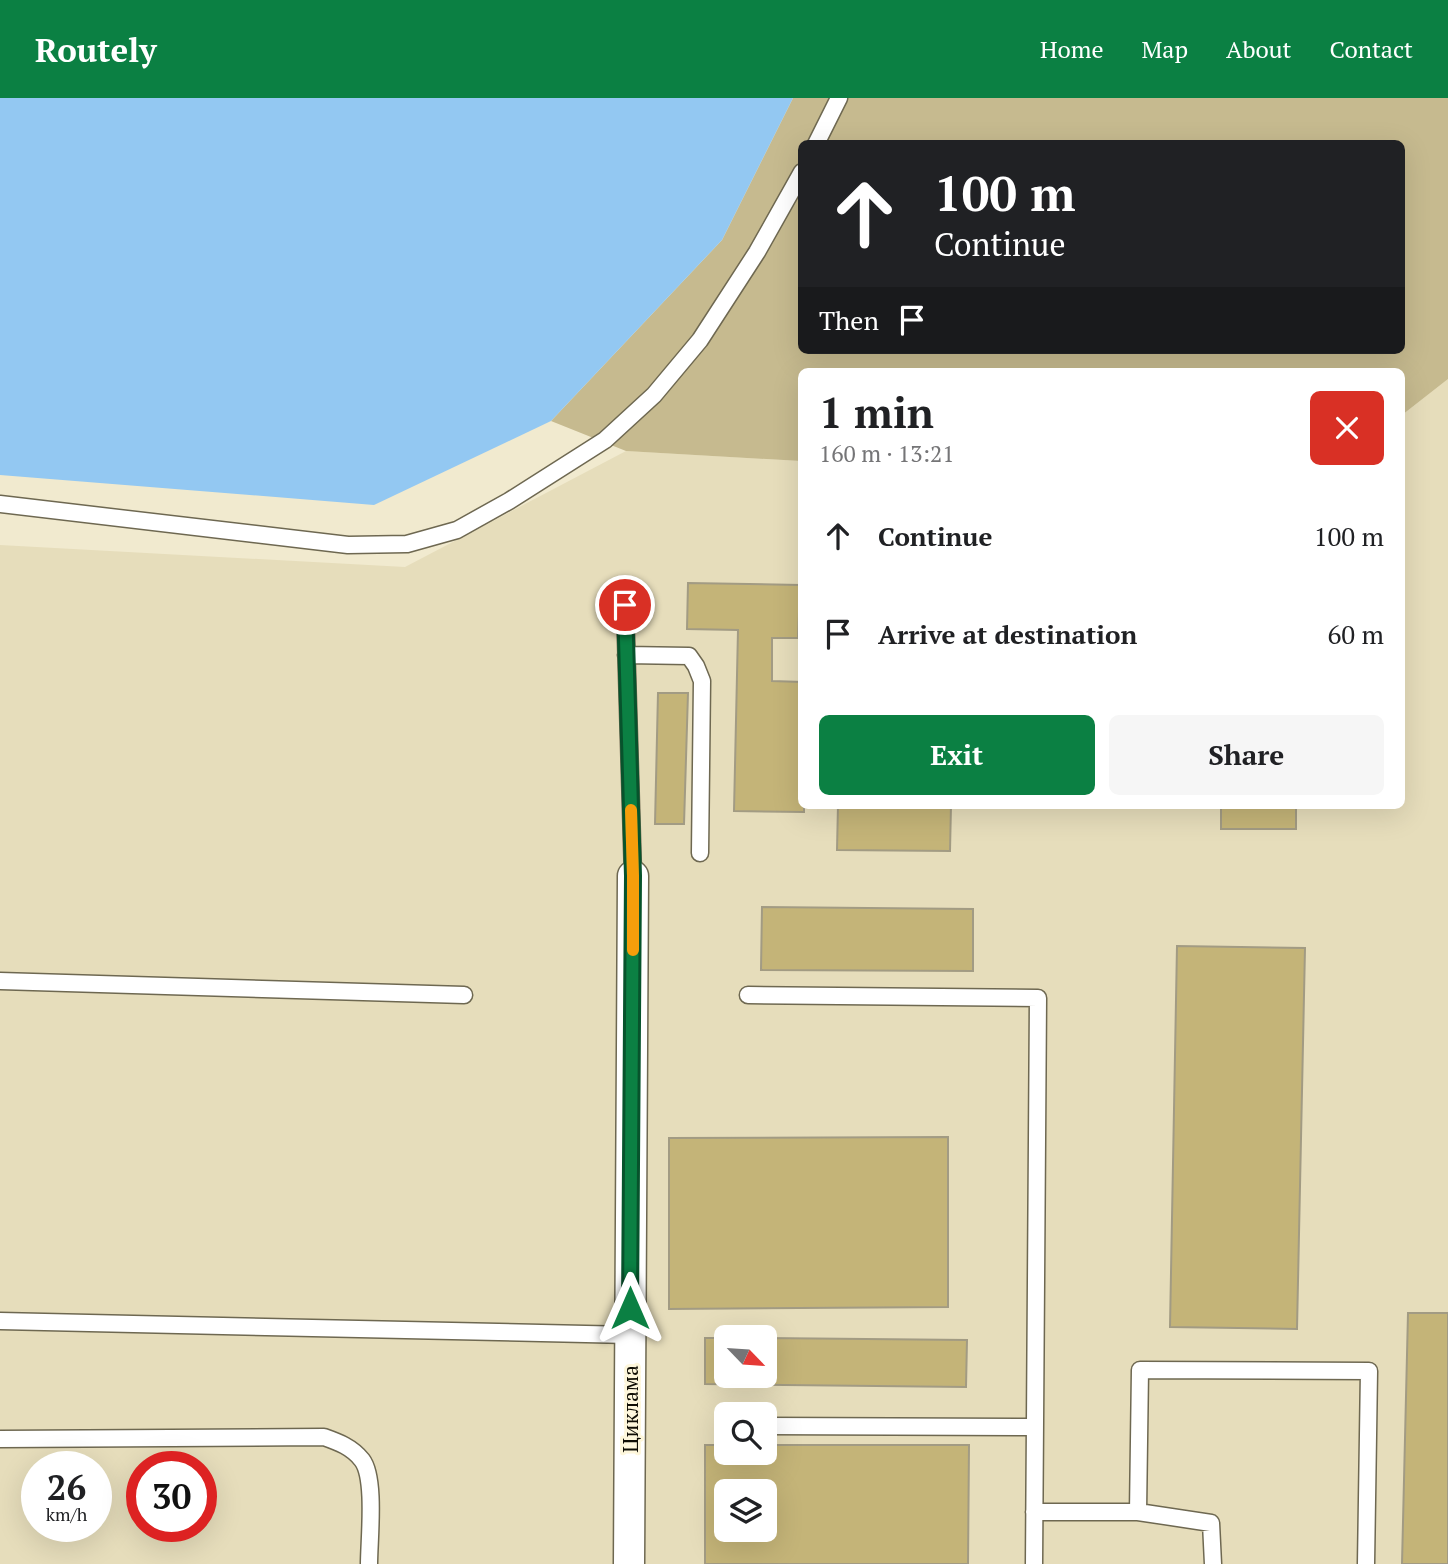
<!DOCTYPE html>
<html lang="en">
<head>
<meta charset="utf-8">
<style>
	body { margin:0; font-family:"PT Serif",serif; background:#f6f6f6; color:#202124; height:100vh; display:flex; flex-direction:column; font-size:26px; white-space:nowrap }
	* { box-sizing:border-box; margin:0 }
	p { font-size:23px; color:#757577 }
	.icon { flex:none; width:38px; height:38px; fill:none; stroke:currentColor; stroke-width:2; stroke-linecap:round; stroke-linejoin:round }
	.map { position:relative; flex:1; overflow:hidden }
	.side { position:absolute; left:798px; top:270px; width:607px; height:441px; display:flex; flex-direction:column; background:#fff; border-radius:10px; box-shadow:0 7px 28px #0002 }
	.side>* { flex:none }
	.hud { position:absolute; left:798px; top:42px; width:607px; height:214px; border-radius:10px; box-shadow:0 7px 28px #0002; background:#202124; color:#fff; overflow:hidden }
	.needle { width:46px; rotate:115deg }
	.controls { position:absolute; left:714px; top:1227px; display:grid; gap:14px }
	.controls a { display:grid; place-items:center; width:63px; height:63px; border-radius:10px; background:#fff; box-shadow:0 7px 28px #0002; font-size:35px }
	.speed { position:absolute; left:21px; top:1353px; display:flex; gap:14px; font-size:35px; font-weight:700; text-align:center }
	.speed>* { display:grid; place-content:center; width:91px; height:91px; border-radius:50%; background:#fff; box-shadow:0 7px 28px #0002; line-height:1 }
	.speed small { font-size:18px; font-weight:400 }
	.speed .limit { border:10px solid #d22; background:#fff; color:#111 }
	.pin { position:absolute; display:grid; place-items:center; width:60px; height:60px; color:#fff; margin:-30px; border:4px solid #fff; border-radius:50%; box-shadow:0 2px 7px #0007 }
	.me { position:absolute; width:77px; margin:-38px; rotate:0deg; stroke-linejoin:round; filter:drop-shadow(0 0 5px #0008) }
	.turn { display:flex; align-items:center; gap:24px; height:147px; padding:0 21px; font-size:32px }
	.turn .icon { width:91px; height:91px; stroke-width:2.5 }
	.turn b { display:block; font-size:49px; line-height:60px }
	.then { display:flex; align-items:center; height:66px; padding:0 21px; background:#0003; gap:14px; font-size:26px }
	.round { display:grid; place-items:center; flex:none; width:74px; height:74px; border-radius:10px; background:#f6f6f6 }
	.summary { display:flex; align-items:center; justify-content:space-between; height:119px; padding:0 21px }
	h1 { font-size:42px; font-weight:800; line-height:52px }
	.button { display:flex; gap:14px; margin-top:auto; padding:14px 21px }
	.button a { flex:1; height:80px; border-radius:10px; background:#0b8043; color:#fff; font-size:28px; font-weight:800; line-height:80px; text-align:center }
	.button a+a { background:#f6f6f6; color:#202124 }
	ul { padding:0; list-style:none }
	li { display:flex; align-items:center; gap:21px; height:98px; padding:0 21px }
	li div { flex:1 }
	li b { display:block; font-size:26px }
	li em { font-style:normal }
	header { display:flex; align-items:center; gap:42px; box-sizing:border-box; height:98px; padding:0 35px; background:#0b8043; color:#fff }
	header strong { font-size:33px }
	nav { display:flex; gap:38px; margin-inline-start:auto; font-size:24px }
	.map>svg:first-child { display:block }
</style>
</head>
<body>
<header>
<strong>Routely</strong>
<nav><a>Home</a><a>Map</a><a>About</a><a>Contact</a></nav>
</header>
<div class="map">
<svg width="1448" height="1466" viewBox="0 0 1448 1466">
	<rect width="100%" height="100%" fill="#f1eacf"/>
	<path fill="#e6ddbb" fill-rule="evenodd" d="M1448,281v1185h-1448v-1019l405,22 221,-116 175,10 1,344h600v-390zM726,1239h39v39h-39zM726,1316h39v38h-39zM37,1368h59v60h-59zM142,1368h59v60h-59zM726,1393h39v39h-39z"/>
	<path fill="#c6ba8f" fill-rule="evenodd" d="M793,0h655v281l-46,36v-44h-600l-1,90 -175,-10 -75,-30 171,-181zM802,46h600v206h-600z"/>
	<path fill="#93c8f2" d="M0,0h793l-71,142 -171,181 -177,84 -374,-30z"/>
	<path fill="#c4b478" stroke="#a29b83" stroke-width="2" fill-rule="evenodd" d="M688,485l112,2 -2,53h-26v43l30,1v123h2v7l-70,-1 4,-181 -51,-1z
		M658,595h30l-4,131h-29z
		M838,707h113l-1,46 -113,-1z
		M1221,707h75v24h-75z
		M762,809l211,2v62l-212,-1z
		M1177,848l128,2 -8,381 -127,-2z
		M948,1039v170l-279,2v-171z
		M1408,1215h40v251h-46z
		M705,1240h21v38h39v-38l202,2 -1,47 -261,-3z
		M705,1347h21v7h39v-7h204l-1,119h-263zM726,1393h39v39h-39z"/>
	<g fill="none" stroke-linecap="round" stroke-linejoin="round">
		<defs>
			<path id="service" d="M816,46l23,-46
				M0,406l348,41 59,-1 50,-14 52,-29 96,-61 49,-45 46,-55 57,-88 45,-80
				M625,507l8,271
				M626,557l63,1 7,10 6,15 -2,172
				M0,883l464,14
				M748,897l290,3 -4,566
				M0,1223l630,14
				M725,1328h1
				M765,1328l270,1
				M0,1341l324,-2c14,5 28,10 38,23 14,18 7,80 7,104
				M1034,1414h104l2,-142 229,1 -3,193
				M1138,1414l73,11 2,41"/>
			<path id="minor" d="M629,1466l4,-688"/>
		</defs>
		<use href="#service" stroke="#6e6851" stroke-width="19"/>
		<use href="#minor" stroke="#6e6851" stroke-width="33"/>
		<use href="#service" stroke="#fff" stroke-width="16"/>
		<use href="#minor" stroke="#fff" stroke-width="30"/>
	</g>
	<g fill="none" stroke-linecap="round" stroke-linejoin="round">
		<defs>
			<path id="route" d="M625,507l8,271 -3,432"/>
		</defs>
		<use href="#route" stroke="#07532c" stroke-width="18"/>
		<use href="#route" stroke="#0b8043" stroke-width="12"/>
		<path stroke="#f59e0b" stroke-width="12" d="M631,712l2,66v74"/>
	</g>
	<g text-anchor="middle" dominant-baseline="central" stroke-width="6" stroke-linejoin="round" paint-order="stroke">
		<g font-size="21" fill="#0e0c04" stroke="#fef7dc">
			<text transform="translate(630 1311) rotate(-90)">Циклама</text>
		</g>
	</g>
</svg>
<div class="controls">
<a><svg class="needle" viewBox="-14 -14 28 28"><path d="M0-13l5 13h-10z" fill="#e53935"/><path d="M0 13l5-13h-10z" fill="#757577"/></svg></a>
<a><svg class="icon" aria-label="search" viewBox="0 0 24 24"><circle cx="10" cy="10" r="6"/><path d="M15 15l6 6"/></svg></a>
<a><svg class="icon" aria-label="layers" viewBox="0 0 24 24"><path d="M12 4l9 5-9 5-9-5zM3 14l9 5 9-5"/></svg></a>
</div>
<div class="speed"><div>26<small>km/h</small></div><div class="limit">30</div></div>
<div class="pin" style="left:625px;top:507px;background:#d93025"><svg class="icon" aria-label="arrive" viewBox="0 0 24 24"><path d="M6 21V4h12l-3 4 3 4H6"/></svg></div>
<svg class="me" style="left:630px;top:1210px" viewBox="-20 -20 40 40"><path d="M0-17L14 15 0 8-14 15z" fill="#0b8043" stroke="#fff" stroke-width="4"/></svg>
<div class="hud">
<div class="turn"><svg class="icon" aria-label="ahead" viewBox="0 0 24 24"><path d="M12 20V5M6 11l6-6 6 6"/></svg><div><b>100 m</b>Continue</div></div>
<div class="then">Then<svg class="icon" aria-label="arrive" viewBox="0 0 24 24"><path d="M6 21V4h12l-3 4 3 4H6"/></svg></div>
</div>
<section class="side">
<div class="summary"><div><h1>1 min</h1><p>160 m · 13:21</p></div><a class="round" style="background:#d93025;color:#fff"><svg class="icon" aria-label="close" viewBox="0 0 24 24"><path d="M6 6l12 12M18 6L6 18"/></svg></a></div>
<ul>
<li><svg class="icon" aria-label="ahead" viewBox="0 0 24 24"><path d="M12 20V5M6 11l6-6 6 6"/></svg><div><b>Continue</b></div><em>100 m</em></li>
<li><svg class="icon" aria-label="arrive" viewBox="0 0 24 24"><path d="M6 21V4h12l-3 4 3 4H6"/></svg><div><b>Arrive at destination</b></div><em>60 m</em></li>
</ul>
<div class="button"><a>Exit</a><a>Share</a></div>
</section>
</div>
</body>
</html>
